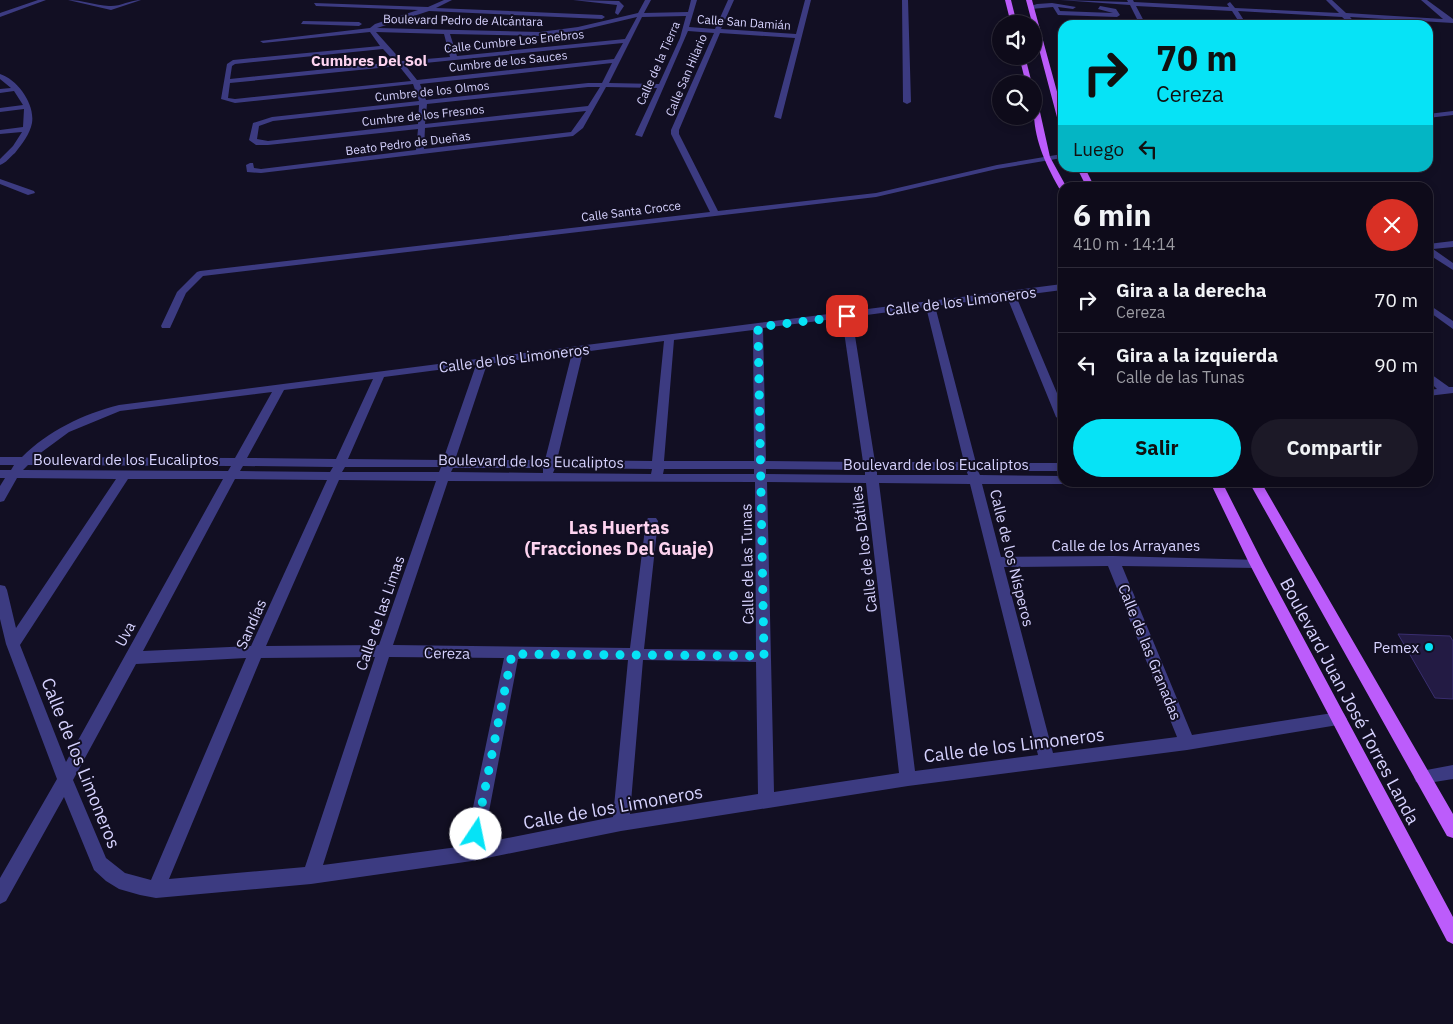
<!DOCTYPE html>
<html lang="es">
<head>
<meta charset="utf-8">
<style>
	body { margin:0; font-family:"IBM Plex Sans",sans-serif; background:#1c1927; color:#f1f3f6; height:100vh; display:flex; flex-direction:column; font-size:19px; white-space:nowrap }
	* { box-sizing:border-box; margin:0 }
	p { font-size:16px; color:#9b9ba2 }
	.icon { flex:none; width:28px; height:28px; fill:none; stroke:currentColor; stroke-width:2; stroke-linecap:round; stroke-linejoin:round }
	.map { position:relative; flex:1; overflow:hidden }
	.drawer { position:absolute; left:1058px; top:182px; width:375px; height:305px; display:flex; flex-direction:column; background:#0e0b1a; border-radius:15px; box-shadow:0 2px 8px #0003,0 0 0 1px #2e2b39 }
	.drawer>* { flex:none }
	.hud { position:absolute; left:1058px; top:20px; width:375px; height:152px; border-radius:15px; box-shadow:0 2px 8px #0003,0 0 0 1px #2e2b39; background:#06e3f6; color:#111; overflow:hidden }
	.fabs { position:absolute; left:992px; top:15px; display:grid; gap:10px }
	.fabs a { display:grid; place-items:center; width:50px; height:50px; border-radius:50%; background:#0e0b1a; box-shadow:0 2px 8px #0003,0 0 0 1px #2e2b39; font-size:25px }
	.pin { position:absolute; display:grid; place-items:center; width:42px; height:42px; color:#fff; margin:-21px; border-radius:10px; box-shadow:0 2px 8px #0006 }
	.me { position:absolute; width:55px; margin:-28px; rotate:11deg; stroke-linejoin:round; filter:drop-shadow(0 0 4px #0008) }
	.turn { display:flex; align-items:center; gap:18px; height:105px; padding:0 15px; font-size:22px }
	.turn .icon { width:65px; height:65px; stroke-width:2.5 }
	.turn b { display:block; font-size:35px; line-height:42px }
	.then { display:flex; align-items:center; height:48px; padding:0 15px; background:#0003; gap:10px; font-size:19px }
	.round { display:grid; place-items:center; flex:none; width:52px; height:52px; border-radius:26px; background:#1c1927 }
	.overview { display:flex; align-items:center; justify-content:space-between; height:85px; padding:0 15px }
	h1 { font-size:30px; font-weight:700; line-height:38px }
	.button { display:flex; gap:10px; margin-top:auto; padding:10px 15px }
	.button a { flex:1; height:58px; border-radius:30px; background:#06e3f6; color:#111; font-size:20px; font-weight:700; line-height:58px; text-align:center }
	.button a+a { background:#1c1927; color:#f1f3f6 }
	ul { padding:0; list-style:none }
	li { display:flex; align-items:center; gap:15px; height:65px; padding:0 15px; border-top:1px solid #2e2b39 }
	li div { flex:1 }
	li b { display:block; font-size:19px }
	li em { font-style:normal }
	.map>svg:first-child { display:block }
</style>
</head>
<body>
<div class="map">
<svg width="1453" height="1024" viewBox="0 0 1453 1024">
	<rect width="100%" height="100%" fill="#120f23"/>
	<path fill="#231b44" stroke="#392e6f" d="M1398,634l52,2 3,5v58l-18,-1z"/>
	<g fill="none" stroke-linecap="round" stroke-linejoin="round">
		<path fill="#3c3b81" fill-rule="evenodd" d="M38,0h8l-46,17v-4z
			M68,0c14,0 27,5 41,6 10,1 21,-6 32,-6l-30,10z
			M444,0h8l-16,8 166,7 3,2 -3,2 -173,-8 -52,17 163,4 38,-5 60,-14 7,-13h6l-7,13 44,-1 3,-12h6l-8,27 26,2 13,-29h6l-13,29 75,5 9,-34h6l-30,119 -7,-2 21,-79 -75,-5 -41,97v4l39,77 158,-18 121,-28 65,-11v4l-65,11 -121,28 -673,79 -17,17 -16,35h-8l-1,-2 16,-34 20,-20 3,-1 510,-59 -39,-78v-4l43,-97 -26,-2 -46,106 -7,-2 22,-47 -51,-1 -23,41 -10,8 -312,37 -14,-1 -1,-7 4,-2h3l1,5 7,1 155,-19 2,-21 -150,16h-12l-7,-5 4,-17 19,-6 147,-16 -6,-17 -178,19 -14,-4 6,-35 6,-4 147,-14 -10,-14 -107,11 -3,-2 110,-13 5,-4 43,-14 -102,-4 -2,-3 114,4zM686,16l-6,22 -21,46 -50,-1 33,-66zM637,17l-12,22 -168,17 -7,-22 90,2 38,-5zM376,32l68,2 6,23 -48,4zM623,43l-9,16 -197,21 -12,-15zM383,49l12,13 -165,17 2,-13 3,-2zM612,63l-10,20h-14l-162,17 -6,-16zM399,66l12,15 -176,18 -7,-1 2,-15zM588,87h12l-12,19 -163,18 2,-20zM419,105l-1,19 -150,17 -11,-2 2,-13 14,-5zM586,111l-15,21 -147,17 1,-21z
			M573,0l46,1 5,5 -6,9 -3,-2 2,-8z
			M902,0h6l3,102 -4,2 -4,-2z
			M1060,0l68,2 -1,-2h6l1,2 95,5 -2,-3 3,-2 5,6 104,5 -13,-13h6l14,13 97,6 -22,-19h6l26,19v4l-103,-6 7,8h-6l-9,-8 -104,-6 9,14h-6l-9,-14 -96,-5 10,19h-6l-10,-20z
			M1052,3l24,4 -3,2 -15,-2 2,4 53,2 -15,-4 2,-3 16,3 4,6 -3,2 -59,-2 -5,-8 -22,2 -3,-2 9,-3z
			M303,21l56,1 3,2 -3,2 -58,-2z
			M0,74c18,6 35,30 32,49 -2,11 -10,21 -17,30 -5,4 -9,10 -15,12v-6l13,-13 9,-14 -22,2v-4l23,-3 1,-18 -24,3v-4l23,-3 -9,-14 -14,2v-4l11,-1 -11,-9z
			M1453,111v4l-25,3v-4z
			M0,179l34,12 1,2 -7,2 -28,-11z
			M1453,241v6l-20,2 20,14v7l-25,-16v-10z
			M1062,284v6l-46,6 46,109v16l-6,-4 -49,-120 -72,9 41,157h86v8h-84l2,4 82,1v6h5l-5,2h-80l19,73 112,-1 148,4 2,3 -2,3 -5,2 -134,-2 70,169 147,-23 5,2 3,5 -3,5 -157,26 -279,36 -287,45 -149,30 -161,23 -155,14 -16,-3 -21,-6 -13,-8 -12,-11 -30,-73 -58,104 -6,3v-26l57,-99 -51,-135 -6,-25v-34l5,1 2,4 9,38 100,-149 -99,-1 -13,23 -4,1v-16l5,-8h-5v-8h11l3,-5h-14v-8h22c26,-26 61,-43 97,-52zM926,307l38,155h-89l-23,-145zM842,318l21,144 -97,-1 -3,-133zM753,330l1,131h-90l10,-121zM664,341l-12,120 -95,-1 26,-108zM572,353l-27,107h-90l32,-96zM476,365l-33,95 -95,-1 36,-82zM373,379l-37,80 -89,-1 37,-68zM272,392l-37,66 -200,-1 34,-25 51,-21zM28,465l203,1 -3,5 -205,-1zM243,466l90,1 -3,5 -90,-1zM345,467h96l-2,5h-97zM453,468h90v5l-92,-1zM555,468l97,1 -1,5 -98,-1zM664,469h90v5h-91zM766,469l99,1v5l-99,-1zM877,470h89l2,5h-91zM128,479h95l-157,283 -46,-117zM235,479l92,1 -76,166 -108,5zM339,480l97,1 -57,164 -113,1zM448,481l307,1 1,168 -112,-1 14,-128 -2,-3h-8l-2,3 -16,127 -237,-3zM767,482l99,1 33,290 -125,19zM879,483l91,1 68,271 -123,16zM1108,566l69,171 -124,16 -49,-186zM375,657l-70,210 -136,12 92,-221zM389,657l115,1 -39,188 -142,19zM246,658l-95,222 -26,-7 -19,-15 -33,-78 63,-116zM518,659l110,1 -15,157 -130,26zM643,660l113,2 2,132 -128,20z
			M1428,304l25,17v8l-25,-18z
			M1428,372l21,15h4v6l-25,3v-6l9,-1 -9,-9z
			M1453,765v14l-31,5 -6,-2 -2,-5 2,-5z"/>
		<path fill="#bc5cfb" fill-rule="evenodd" d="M1005,0h6l6,24h-6z
			M1026,0h6l30,110v13l-4,-2z
			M1019,56h6l7,28h-6z
			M1034,101l4,2 12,54 17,31h-5v2l-3,-2c-16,-29 -27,-54 -25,-87z
			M1077,168h8l10,20h-8z
			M1210,482h12l41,81 190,354v27l-6,-3 -198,-378z
			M1249,482h12l192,332v24l-6,-2z"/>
	</g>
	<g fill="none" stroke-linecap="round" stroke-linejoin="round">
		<path stroke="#06e3f6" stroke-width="9" stroke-dasharray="0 16.2" d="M476,834l36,-180 252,2 -6,-329 89,-11"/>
	</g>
	<circle fill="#06e3f6" stroke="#120f23" stroke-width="2" cx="1429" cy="647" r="5"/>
	<g text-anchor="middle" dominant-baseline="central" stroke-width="4" stroke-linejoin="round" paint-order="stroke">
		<g font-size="12" fill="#d6d2fe" stroke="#120f23">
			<text transform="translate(463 20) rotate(1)">Boulevard Pedro de Alcántara</text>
			<text transform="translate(744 22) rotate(4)">Calle San Damián</text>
			<text transform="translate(514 41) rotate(-6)">Calle Cumbre Los Enebros</text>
			<text transform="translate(508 61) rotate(-6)">Cumbre de los Sauces</text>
			<text transform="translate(658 63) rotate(-66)">Calle de la Tierra</text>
			<text transform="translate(686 75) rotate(-67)">Calle San Hilario</text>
			<text transform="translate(432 91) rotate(-6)">Cumbre de los Olmos</text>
			<text transform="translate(423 115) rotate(-6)">Cumbre de los Fresnos</text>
			<text transform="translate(408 143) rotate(-7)">Beato Pedro de Dueñas</text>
			<text transform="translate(631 211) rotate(-7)">Calle Santa Crocce</text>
		</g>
		<g font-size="15" font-weight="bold" fill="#fed4f0" stroke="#120f23">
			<text x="369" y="60">Cumbres Del Sol</text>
		</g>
		<g font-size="15" fill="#d6d2fe" stroke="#120f23">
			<text transform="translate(961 301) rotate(-7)">Calle de los Limoneros</text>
			<text transform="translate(514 358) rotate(-7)">Calle de los Limoneros</text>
			<text x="126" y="459">Boulevard de los Eucaliptos</text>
			<text transform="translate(531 461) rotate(1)">Boulevard de los Eucaliptos</text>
			<text x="936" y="464">Boulevard de los Eucaliptos</text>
			<text x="1126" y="545">Calle de los Arrayanes</text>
			<text transform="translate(864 549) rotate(-97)">Calle de los Dátiles</text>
			<text transform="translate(1012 558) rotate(76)">Calle de los Nísperos</text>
			<text transform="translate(747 564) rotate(-91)">Calle de las Tunas</text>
			<text transform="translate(380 613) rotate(-71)">Calle de las Limas</text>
			<text transform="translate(251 624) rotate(-66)">Sandías</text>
			<text transform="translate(125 634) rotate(-61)">Uva</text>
			<text transform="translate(1150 652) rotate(68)">Calle de las Granadas</text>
			<text transform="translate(447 653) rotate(1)">Cereza</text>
		</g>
		<g font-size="15" fill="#d6d2fe" stroke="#120f23" text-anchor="end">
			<text x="1419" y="647">Pemex</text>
		</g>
		<g font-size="18" font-weight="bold" fill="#fed4f0" stroke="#120f23">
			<text x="619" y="527">Las Huertas<tspan x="619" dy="21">(Fracciones Del Guaje)</tspan></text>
		</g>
		<g font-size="18" fill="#d6d2fe" stroke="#120f23">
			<text transform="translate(1350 701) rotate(62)">Boulevard Juan José Torres Landa</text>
			<text transform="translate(1014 745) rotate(-7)">Calle de los Limoneros</text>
			<text transform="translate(81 763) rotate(68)">Calle de los Limoneros</text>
			<text transform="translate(613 807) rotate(-10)">Calle de los Limoneros</text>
		</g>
	</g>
</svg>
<div class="fabs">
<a><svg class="icon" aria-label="sound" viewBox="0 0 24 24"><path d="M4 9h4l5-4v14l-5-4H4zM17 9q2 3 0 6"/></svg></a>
<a><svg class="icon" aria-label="search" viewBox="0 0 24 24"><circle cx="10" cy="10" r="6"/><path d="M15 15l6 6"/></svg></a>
</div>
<div class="pin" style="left:847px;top:316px;background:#d93025"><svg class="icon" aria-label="arrive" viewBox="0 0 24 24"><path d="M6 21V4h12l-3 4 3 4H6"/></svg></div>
<svg class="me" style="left:476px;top:834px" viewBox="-20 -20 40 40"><circle r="19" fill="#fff"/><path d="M0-13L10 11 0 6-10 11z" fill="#06e3f6"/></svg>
<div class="hud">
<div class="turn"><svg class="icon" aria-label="right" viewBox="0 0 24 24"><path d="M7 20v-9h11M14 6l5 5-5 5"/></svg><div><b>70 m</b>Cereza</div></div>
<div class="then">Luego<svg class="icon" aria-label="left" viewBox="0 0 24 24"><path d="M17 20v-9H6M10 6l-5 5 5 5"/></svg></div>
</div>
<section class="drawer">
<div class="overview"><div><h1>6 min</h1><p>410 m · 14:14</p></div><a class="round" style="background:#d93025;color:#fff"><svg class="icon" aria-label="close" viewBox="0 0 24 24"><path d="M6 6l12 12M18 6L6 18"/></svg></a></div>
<ul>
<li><svg class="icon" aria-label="right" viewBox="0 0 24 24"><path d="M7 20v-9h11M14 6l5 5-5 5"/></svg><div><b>Gira a la derecha</b><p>Cereza</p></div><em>70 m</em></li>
<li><svg class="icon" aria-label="left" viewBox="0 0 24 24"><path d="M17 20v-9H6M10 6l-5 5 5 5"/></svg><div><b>Gira a la izquierda</b><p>Calle de las Tunas</p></div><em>90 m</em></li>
</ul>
<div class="button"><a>Salir</a><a>Compartir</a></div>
</section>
</div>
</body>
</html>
